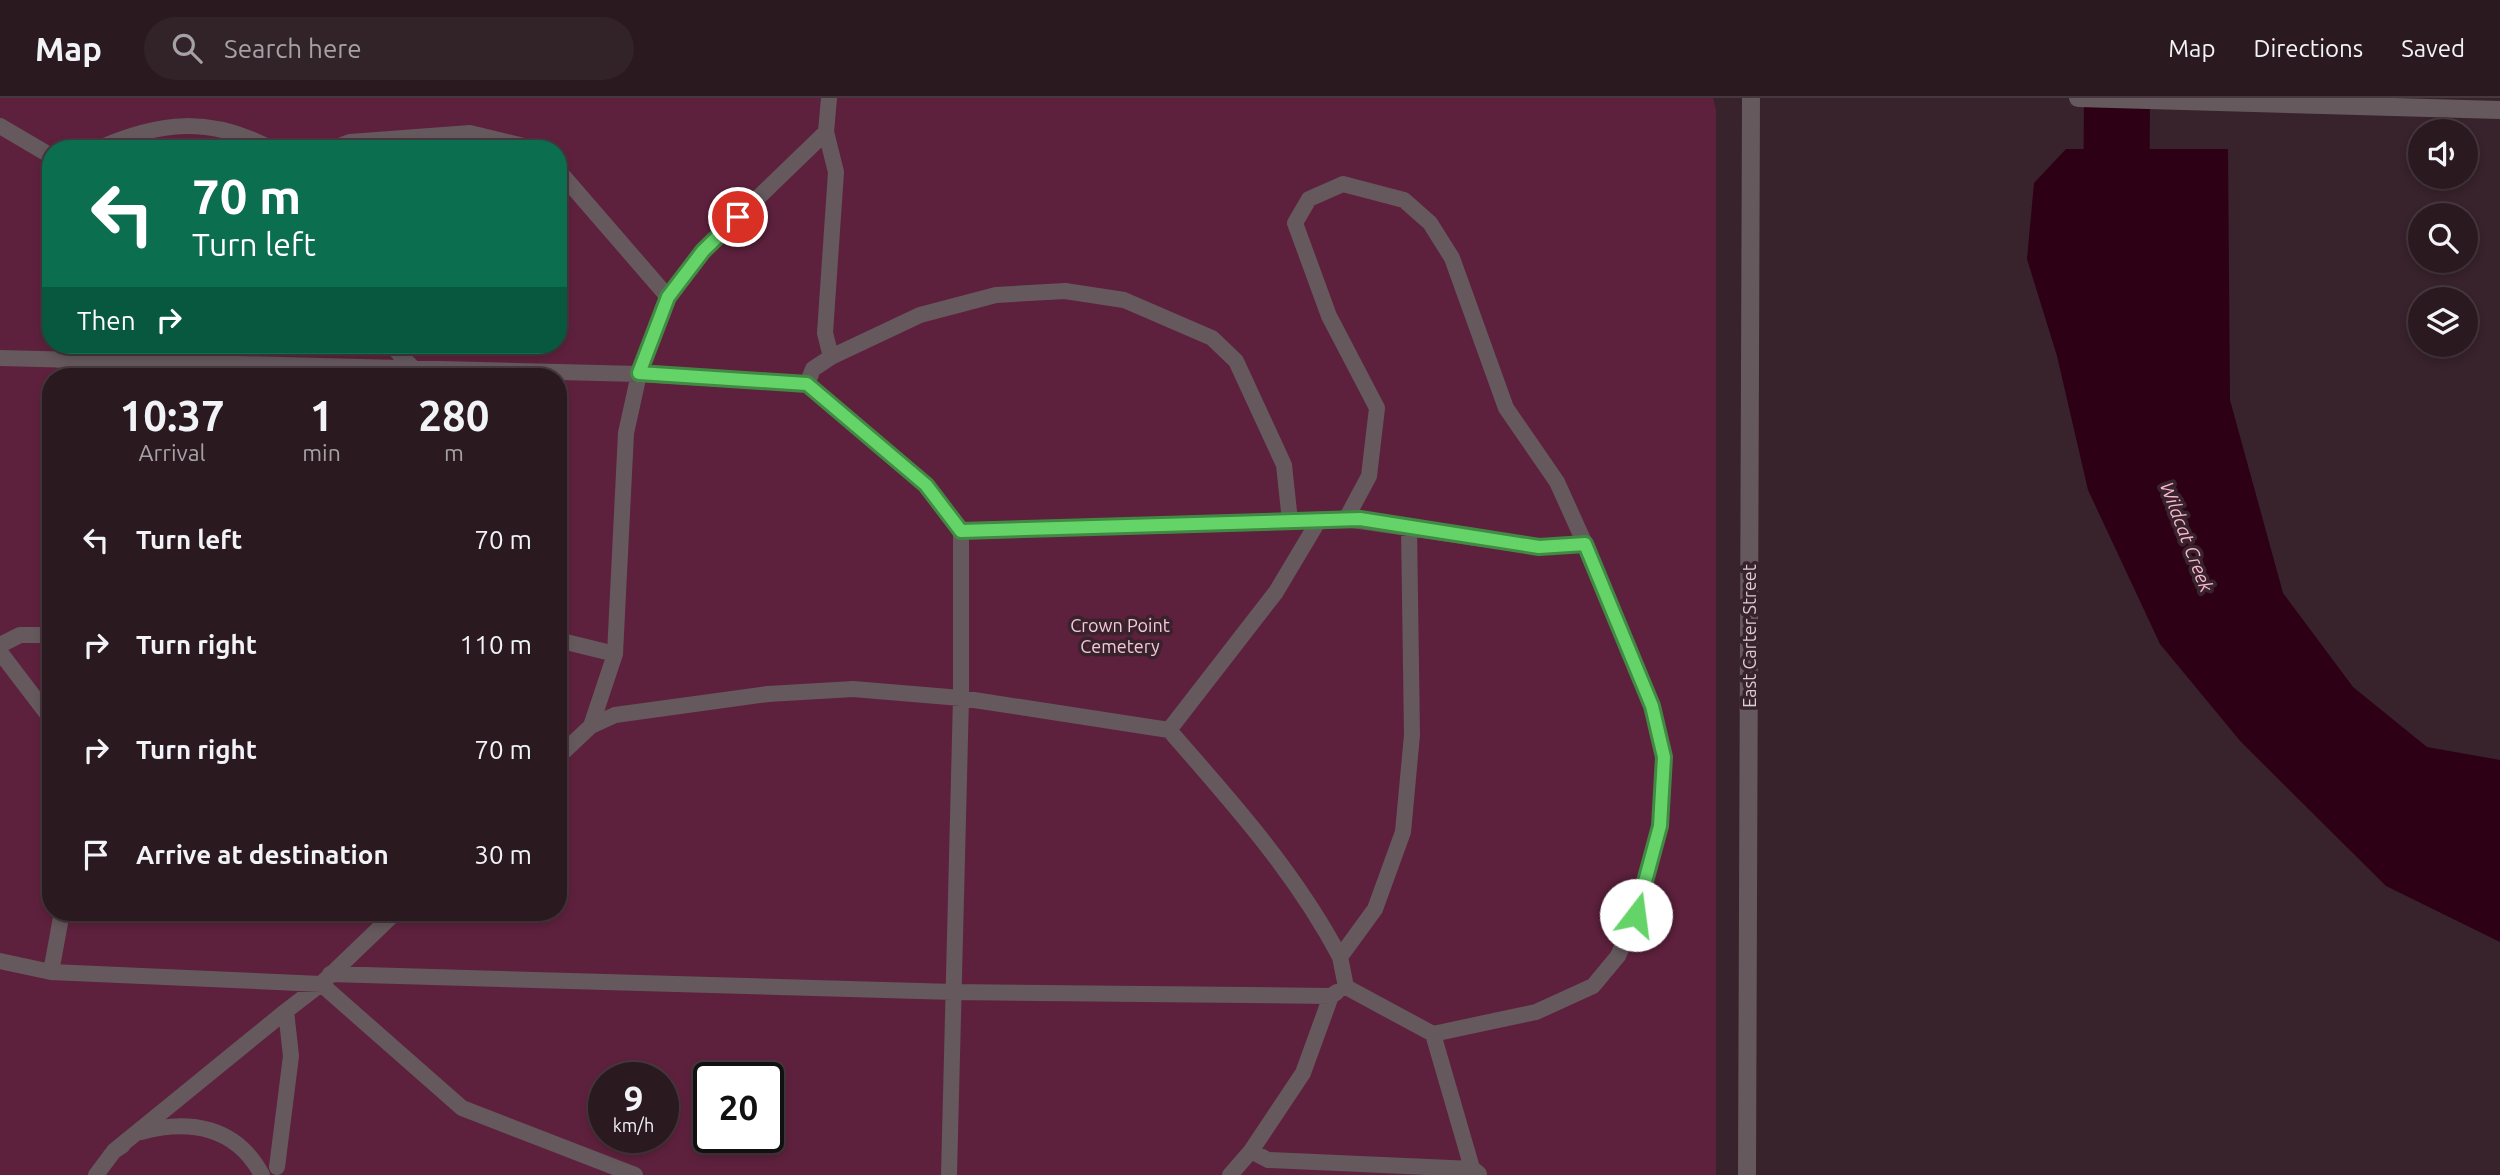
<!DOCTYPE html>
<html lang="en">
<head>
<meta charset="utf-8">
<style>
	body { margin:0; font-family:Ubuntu,sans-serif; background:#322329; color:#f1f3f6; height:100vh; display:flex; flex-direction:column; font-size:26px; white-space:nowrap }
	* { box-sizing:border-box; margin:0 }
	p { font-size:23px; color:#a5a1a5 }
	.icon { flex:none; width:38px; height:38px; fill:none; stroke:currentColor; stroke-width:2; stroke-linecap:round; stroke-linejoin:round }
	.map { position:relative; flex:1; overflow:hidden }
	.sheet { position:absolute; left:42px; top:270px; width:525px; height:553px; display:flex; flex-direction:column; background:#2a1a20; border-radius:28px; box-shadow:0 4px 10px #0003,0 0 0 2px #46383e }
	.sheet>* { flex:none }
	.guide { position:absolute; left:42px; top:42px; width:525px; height:214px; border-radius:28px; box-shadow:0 4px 10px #0003,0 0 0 2px #46383e; background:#0b6e4f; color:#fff; overflow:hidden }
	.tools { position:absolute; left:2408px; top:21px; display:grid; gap:14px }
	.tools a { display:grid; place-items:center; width:70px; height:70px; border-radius:50%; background:#2a1a20; box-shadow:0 4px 10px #0003,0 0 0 2px #46383e; font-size:35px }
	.speed { position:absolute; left:588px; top:964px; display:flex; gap:14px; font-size:35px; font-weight:700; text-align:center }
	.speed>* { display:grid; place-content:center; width:91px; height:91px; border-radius:50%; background:#2a1a20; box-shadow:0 4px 10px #0003,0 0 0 2px #46383e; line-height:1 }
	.speed small { font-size:18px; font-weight:400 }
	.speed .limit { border:4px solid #111; border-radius:10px; background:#fff; color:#111 }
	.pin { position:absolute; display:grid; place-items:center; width:60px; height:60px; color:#fff; margin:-30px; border:4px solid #fff; border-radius:50%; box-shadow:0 2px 7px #0007 }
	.me { position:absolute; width:77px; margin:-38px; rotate:15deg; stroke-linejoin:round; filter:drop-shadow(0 0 5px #0008) }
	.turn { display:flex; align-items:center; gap:24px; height:147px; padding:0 35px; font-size:32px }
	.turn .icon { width:91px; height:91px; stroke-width:2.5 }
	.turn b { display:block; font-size:49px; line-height:60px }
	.then { display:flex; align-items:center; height:66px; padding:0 35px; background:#0003; gap:14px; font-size:26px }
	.eta { display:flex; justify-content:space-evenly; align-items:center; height:119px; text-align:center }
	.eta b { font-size:42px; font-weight:700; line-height:49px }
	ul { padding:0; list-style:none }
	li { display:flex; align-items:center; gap:21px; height:105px; padding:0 35px }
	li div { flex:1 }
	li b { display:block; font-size:26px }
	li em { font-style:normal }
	header { display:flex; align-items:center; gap:42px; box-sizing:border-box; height:98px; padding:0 35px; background:#2a1a20; border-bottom:2px solid #46383e }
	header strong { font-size:33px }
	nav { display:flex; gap:38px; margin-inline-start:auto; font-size:24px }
	.search { width:490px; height:63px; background:#322329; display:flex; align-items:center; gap:18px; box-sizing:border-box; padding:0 24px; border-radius:38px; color:#a5a1a5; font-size:26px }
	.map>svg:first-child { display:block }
</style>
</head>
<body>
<header>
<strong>Map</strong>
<div class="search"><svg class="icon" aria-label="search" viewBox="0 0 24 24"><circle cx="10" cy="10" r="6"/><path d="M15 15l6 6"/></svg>Search here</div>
<nav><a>Map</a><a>Directions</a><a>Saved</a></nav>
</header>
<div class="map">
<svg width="2500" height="1077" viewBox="0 0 2500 1077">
	<rect width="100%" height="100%" fill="#38222b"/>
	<path fill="#5e213d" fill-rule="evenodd" d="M0,0h1713l3,12v1065h-1716zM51,51h507v196h-507zM51,278h507v536h-507zM604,980h59v60h-59zM709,980h59v60h-59z"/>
	<path fill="#2d0016" d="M2066,51h162l2,251 53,193 70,94 74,60 73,13v182l-114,-56 -145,-144 -81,-98 -72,-154 -31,-134 -30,-97 7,-76z"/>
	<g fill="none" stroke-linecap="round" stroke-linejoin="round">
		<path stroke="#2d0016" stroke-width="66" d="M2116,142l1,-142"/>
		<path stroke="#65595d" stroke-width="16" d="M829,0l-3,34 10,40 -11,161 6,24
			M0,28l51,30
			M97,51c63,-28 113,-33 175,0
			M331,51l19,-7 120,-9 66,16
			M558,72l110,127
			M391,247l21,22
			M0,260l639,16 168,10 119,101 35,46v167l-12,477
			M58,262l11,-15
			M807,286l6,-15 18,-12 89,-42 76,-20 69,-4 59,9 88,38 24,23 48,104 6,56
			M1346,421l193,28 46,-3
			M1409,430l3,207 -9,97 -28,77 -35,48 6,30 87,47 41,141
			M961,433l385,-12 23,-43 8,-68 -48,-92 -34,-93 14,-24 34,-15 61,16 26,23 22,35 54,150 51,74 28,62 67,162 12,50 -4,70 -24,89 -18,41 -25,30 -57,26 -103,22
			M558,542l57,14
			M0,547l20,-10h31
			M0,554l51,67
			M591,628l24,-72 11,-221 13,-59 29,-77 35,-46 123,-119
			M1169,632l107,-138 43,-72
			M558,659l33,-31 24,-11 153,-21 85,-5 108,9 208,32c63,72 126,142 171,227
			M0,863l51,11 270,12 141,124 173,67
			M51,874l11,-60
			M330,876l624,18 377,4
			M141,1034c48,-13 95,-6 121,43
			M114,1053l172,-140
			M1251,1053l17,9 205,9 6,5
			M277,1069l14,-111 -5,-45 35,-27 75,-72
			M96,1077l18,-24 9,-6
			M1230,1077l21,-24 52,-78 28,-77 6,-4"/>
		<path stroke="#65595d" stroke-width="18" d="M2078,0l422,12
			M1747,1077l4,-1077"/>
	</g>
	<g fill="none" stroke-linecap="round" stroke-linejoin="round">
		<defs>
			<path id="route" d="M738,119l-35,34 -35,46 -29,76 168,11 119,101 35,46 399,-12 179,28 46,-3 67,162 12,51 -4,69 -24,89"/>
		</defs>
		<use href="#route" stroke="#418a44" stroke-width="18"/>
		<use href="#route" stroke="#64d468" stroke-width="12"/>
	</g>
	<g text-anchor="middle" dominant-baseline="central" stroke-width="7" stroke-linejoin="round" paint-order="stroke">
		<g font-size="18" fill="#f5c9d9" stroke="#38222b">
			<text x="1120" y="527">Crown Point<tspan x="1120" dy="21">Cemetery</tspan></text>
		</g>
		<g font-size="18" fill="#dccdd2" stroke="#38222b">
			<text transform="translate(1749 538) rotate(-90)">East Carter Street</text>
		</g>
		<g font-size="19" font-style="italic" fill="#f7b7cf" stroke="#38222b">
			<text transform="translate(2187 439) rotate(69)">Wildcat Creek</text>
		</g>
	</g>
</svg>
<div class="tools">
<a><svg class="icon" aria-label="sound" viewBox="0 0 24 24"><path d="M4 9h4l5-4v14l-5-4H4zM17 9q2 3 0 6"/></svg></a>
<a><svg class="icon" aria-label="search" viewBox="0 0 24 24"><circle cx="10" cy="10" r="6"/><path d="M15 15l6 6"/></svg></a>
<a><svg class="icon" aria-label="layers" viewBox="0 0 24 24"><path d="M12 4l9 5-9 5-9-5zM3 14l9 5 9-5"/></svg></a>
</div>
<div class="speed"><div>9<small>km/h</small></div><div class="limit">20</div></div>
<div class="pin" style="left:738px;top:119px;background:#d93025"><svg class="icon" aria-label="arrive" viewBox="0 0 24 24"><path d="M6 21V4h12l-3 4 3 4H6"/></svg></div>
<svg class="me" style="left:1636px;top:817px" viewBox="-20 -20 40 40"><circle r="19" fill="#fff"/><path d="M0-13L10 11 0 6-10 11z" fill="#64d468"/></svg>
<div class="guide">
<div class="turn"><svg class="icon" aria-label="left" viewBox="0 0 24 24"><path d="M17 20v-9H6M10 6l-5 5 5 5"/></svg><div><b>70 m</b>Turn left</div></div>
<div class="then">Then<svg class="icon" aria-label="right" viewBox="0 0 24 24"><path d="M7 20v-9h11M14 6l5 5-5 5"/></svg></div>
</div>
<section class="sheet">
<div class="eta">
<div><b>10:37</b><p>Arrival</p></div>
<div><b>1</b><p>min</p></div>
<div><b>280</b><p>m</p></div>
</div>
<ul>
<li><svg class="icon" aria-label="left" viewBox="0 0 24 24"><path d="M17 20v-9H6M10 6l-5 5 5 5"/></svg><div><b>Turn left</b></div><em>70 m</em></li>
<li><svg class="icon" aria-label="right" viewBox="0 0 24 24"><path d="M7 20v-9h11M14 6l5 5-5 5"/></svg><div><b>Turn right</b></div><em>110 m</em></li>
<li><svg class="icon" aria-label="right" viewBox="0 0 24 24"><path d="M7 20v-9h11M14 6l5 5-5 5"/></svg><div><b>Turn right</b></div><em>70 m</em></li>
<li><svg class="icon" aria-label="arrive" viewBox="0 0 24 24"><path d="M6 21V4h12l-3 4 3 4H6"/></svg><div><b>Arrive at destination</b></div><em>30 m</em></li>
</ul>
</section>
</div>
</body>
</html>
